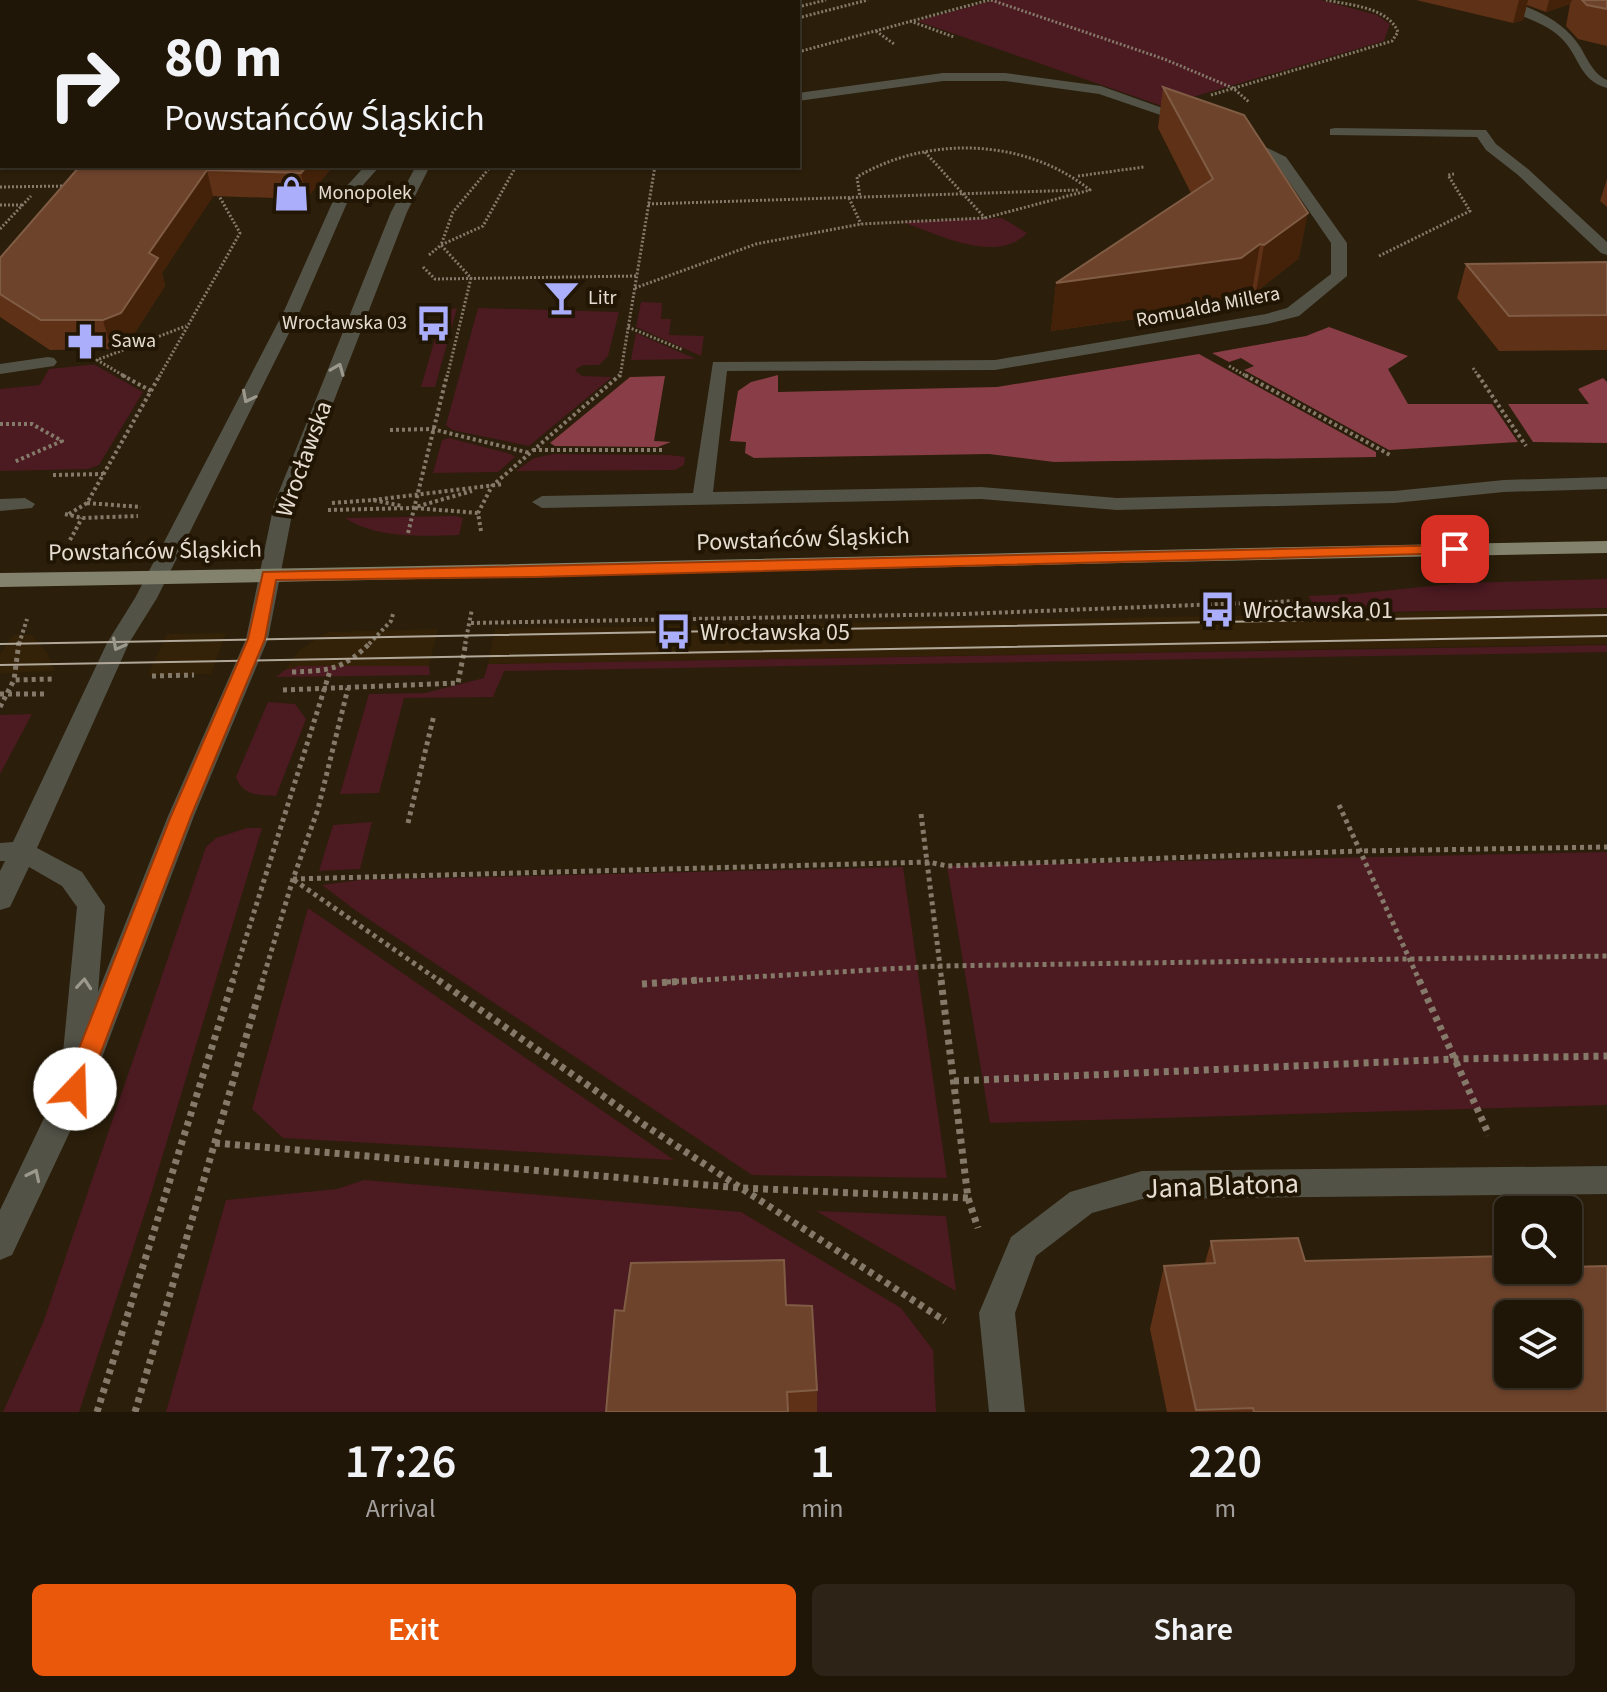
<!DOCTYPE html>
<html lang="en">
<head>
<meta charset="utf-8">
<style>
	body { margin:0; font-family:"Source Sans 3",sans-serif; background:#2d2316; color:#f1f3f6; height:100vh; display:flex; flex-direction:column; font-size:30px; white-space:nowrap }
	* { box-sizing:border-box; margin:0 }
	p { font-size:26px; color:#a29f9c }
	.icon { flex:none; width:44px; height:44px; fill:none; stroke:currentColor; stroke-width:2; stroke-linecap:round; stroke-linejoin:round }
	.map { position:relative; height:1412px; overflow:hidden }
	.sheet { display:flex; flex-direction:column; background:#201608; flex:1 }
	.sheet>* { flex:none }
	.hud { position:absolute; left:0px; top:0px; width:800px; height:168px; box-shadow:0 2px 6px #0004,0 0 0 2px #3d3529; background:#201608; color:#f1f3f6; overflow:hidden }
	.controls { position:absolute; left:1494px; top:1196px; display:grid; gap:16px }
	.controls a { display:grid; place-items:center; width:88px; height:88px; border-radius:12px; background:#201608; box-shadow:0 2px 6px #0004,0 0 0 2px #3d3529; font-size:40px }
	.pin { position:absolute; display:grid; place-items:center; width:68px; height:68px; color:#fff; margin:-34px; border-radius:16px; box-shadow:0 4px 12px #0006 }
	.me { position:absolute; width:88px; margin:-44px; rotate:21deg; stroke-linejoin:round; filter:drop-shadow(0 0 6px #0008) }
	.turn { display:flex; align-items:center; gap:28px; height:168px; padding:0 32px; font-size:36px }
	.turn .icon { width:104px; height:104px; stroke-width:2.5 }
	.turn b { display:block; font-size:56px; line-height:68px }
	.eta { display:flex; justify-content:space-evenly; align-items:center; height:136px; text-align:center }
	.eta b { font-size:48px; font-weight:600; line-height:56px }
	.cta { display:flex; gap:16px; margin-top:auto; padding:16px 32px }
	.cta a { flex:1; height:92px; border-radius:12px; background:#ea580c; color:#fff; font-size:32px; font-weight:600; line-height:92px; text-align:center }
	.cta a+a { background:#2d2316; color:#f1f3f6 }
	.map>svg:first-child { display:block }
</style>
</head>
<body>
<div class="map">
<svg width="1607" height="1412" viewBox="0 0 1607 1412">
	<rect width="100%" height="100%" fill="#2b1e0a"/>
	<path fill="#332207" d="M1607,609v35l-1119,20 7,-35z
		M438,629l-9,37h-130l-14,4 15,-20 28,-18z
		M226,633l-15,41 -63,1 19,-41z
		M13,635h19l15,18 8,18 -55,2v-18z"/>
	<path fill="#4c1a21" d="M995,0h326l56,15 13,9 -6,17 -222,65 -245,-85z
		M1002,218l25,15c-31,32 -89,1 -125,-11z
		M641,302l21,1 -1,16h10l-2,16 35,1 -3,20 -65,-29z
		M457,308l-22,79h-14l22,-76z
		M478,308l141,4 -11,44 -9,9h-16l-8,5 7,6 30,1 -83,69 -77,-16 -6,-5z
		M636,333l60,26 -65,1z
		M88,365h7l48,27 -44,73 -11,4 -88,2v-82l40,-4 9,-16z
		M449,438l62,16 4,3 -17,15 -65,1 9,-33z
		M553,454l116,1 16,2 -1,8 -9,5 -159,1 18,-13z
		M456,516l7,2 -4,17c-38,1 -81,4 -114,-17z
		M1607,579v29l-287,5 -12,-17 45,-2 109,-11z
		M1607,645v7l-1103,19 -11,26 -89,1 -25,95 -39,1 29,-100 56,-1 59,-15 4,-14z
		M299,666h130l1,9 -154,2 9,-7z
		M268,702l27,2 11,15 -30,77c-18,-1 -33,0 -40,-19z
		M32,714l-32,60v-59z
		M372,822l-12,47 -41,2 14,-46z
		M247,828h15l-112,369 -71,215h-76l40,-89 163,-476 10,-9z
		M1607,852v253l-617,18 -43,-257z
		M903,867l44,311 -195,-3 -397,-265 -33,-25 38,-5z
		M308,908l366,252 -391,-22 -31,-29z
		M364,1180l377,32 160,96 32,42 3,62h-770l60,-212 111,-11z
		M816,1211l130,5 10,75z"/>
	<path fill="#893e47" d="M1329,327l79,29 -20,13 20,35h84l26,38 -129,8 -145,-80 10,-4 -13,-8 -12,4 -17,-9 94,-17z
		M1199,354l177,98v5l-322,5 -65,-8 -235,4 -9,-5 1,-11 -16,-1 8,-50 13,-9 27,-7v17l219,-5z
		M665,376l-11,65 17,1 -13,5 -103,-1 -5,-3 80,-66z
		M1603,378l4,4v61l-74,-1 -25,-38h81l-11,-15z"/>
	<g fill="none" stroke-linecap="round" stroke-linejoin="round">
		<path stroke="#857a6a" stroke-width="3" stroke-dasharray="2 2" stroke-linecap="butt" d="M991,0l173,59 69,29 16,14
			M494,2l7,-2
			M798,7l28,-7
			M798,18l70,-18
			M910,21l44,16
			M876,31l18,13
			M798,52l191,-52
			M1211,95l181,-54 6,-9c-10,-25 -49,-27 -72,-32
			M925,152l60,66
			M1078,176l66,-9
			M0,187l67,-1
			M849,198l12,26
			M648,204l431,-14
			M0,205h22
			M0,229l31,-33
			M429,255l12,-10 42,-19 33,-60
			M1379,256l91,-45 -22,-36 6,-1
			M423,267l12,12 202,-3
			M635,288l121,-44 105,-20 124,-6 105,-28c-65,-52 -162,-55 -233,-13l3,20
			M628,327l55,23
			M1229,366l19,11
			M1473,368l6,9
			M126,377l-29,-17 89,-34
			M159,377l81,-144 -22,-39
			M447,377l24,-99 -30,-33 12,-33 38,-46
			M620,377l35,-211"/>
		<path stroke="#857a6a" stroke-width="4" stroke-dasharray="3 3" stroke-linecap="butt" d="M122,375l29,16
			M1245,375l147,81
			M1478,375l48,71
			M0,424h32l30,17 -48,21
			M390,430l42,-1 98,24
			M533,450h131
			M53,475l50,-1
			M373,500l131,-16
			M87,503l54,4
			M332,503l41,-3 29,6
			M415,508l63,5
			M328,510l84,-2 60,-17
			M65,514l17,4 56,-2
			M69,514l18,-11 73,-128
			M481,531l-3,-18 14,-27 128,-111
			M408,533l39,-158
			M70,540l12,-22
			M471,623l492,-9 336,-13
			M19,644l8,-25
			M369,644l22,-23 2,-7
			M465,644l7,-35"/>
		<path stroke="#857a6a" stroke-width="5" stroke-dasharray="4 4" stroke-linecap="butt" d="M19,642l-5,38 40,-1
			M292,672c38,-1 52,-3 79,-30
			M152,676l42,-1
			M283,690l175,-7 8,-41
			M0,694h45
			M0,707l14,-27
			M1339,805l81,177
			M921,814l21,168
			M408,823l26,-108
			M293,879l636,-17 18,4 413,-15 247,-4
			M294,880l147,102
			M232,982l98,-311
			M262,982l31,-103 25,-70 30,-121
			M667,982l272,-16 668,-10"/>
		<path stroke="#857a6a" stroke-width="7" stroke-dasharray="5 5" stroke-linecap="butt" d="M438,980l205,144 302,197
			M941,980l27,218 10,30
			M1419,980l70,155
			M642,984l58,-4
			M954,1081l501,-22 152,-3
			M215,1143l527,45 226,10
			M97,1412l136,-432
			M135,1412l128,-432"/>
		<path fill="#525247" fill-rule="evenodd" d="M717,0h19l-21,2z
			M1492,0c28,0 67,18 84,41 11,14 14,31 31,39v8c-29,-8 -27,-33 -47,-51 -19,-18 -48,-21 -68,-37z
			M943,73h62l96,13 95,34 -12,3 -85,-29 -94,-13h-62l-145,20v-8z
			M1335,128l151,2 10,14 32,25 79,73v13l-6,-2 -83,-78 -32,-25 -9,-13 -147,-2v-6z
			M1239,134l47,23 61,86v33l-48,40 -32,8 -272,46 -268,1 -14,121 268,-5 136,11 277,-7 110,-11 103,-3v12l-103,3 -110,11 -277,7 -136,-11 -439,9 -10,-6 10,-6 151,-3 20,-131 282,-2 271,-46 21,-6 44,-34v-31l-55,-80 -42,-22v-6z
			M365,166h15l-33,37 -47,108 -143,287 -28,45 -92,205 45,24 23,34 -7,86 70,-176 78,-177 28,-135 117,-292 25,-46h14l-23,46 -113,292 -26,135 -74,177 -104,273 -78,166 -12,5v-50l66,-138 -4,-9 15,-156 -15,-21 -33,-19 -19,40 -10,3v-39l5,-10h-5v-18l13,-1 94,-199 28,-45 149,-287 49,-110z
			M48,357l6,1 3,4 -3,4 -54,8v-10z
			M25,498l10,6 -3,4 -32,3v-12z
			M1607,1166v28l-465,5 -50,14 -56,43 -21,57 10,99h-36l-10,-99 32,-76 59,-45 72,-21z"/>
		<path fill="#83836d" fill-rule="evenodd" d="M1607,541v12c-536,10 -1071,25 -1607,34v-14c536,-7 1071,-23 1607,-32z"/>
		<path stroke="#b1a89a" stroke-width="2" d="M0,644l1607,-29
			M0,665l1607,-29"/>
	</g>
	<path fill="#5f3117" d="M0,0h139l-2,2h-135v117h-2z
		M1416,0h191v46l-29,-7 -12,-13 4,-22 -24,8 -19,-7 -4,15 -10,3z
		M1163,87l136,171 -43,34 -4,-1 -19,14 -182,26 5,-48 135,-90 -33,-65z
		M80,166h253l-27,33 -93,-3 -51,77 3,13 -37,57 -17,6 -61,1 -50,-33v-59z
		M1607,179v28l-7,-6z
		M1607,262v88l-108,1 -42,-53 9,-34z
		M1211,1241l94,20 302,151h-440l-17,-83 14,-63 41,-3z
		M624,1311l193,79v22h-211z"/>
	<path fill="#442209" d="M98,0h41l-2,2h-41z
		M1519,0h9l-5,20 -10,3z
		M1549,0h23l-2,4 -24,8z
		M307,166h26l-27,33 -5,-26z
		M207,170l6,26 -51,77 3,13 -37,57 -17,6 -8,-29z
		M1308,213l-9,45 -43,34 8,-47z
		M1260,244l-8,47 -19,14 -182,26 5,-48z"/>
	<path fill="#6d432b" stroke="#805c45" stroke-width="2" fill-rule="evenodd" d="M0,0h98l-2,2h-94v80h-2z
		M1582,0h25v9l-20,-4z
		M1163,87l81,28 64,98 -44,32 -4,-1 -19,14 -185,25 157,-104z
		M80,166h227l-6,7 -94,-3 -58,83 9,5 -37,55 -18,7h-62l-41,-26v-36z
		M1607,262v53l-98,1 -43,-52z
		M1298,1238l7,23 203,-5v14h60v-3l39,-1v146h-353l-1,-4 -57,2 -32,-144 51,-3 -4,-22zM1508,1314h60v60h-60z
		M784,1260l2,45 26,1 5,84 -30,2 1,20h-182l9,-102 9,1 7,-48z"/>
	<defs><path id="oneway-chevron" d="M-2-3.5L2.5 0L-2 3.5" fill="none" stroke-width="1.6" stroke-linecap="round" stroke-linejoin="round" transform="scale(2)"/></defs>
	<g stroke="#9c988c">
		<use href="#oneway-chevron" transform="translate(338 369) rotate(-68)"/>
		<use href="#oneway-chevron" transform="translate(248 397) rotate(117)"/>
		<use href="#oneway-chevron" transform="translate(118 645) rotate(118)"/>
		<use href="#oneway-chevron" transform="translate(84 984) rotate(-85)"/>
		<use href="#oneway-chevron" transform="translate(34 1175) rotate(-64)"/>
	</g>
	<path fill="#ea580c" stroke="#983908" stroke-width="2" d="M1455,545l8,4 -3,4 -925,24 -259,3 -11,59 -74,177 -104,273 -4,7 -8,3 -9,-3 -3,-7 108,-273 77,-177 15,-67z"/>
	<defs>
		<symbol id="shop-bare" viewBox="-9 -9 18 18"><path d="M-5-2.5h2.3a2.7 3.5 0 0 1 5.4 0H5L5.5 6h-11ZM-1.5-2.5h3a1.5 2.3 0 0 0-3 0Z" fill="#abaffb" stroke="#211503" stroke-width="2.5" paint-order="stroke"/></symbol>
		<symbol id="bar-bare" viewBox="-9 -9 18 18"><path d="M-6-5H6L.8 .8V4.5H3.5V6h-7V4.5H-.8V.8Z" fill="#abaffb" stroke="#211503" stroke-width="2.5" paint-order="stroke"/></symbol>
		<symbol id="bus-bare" viewBox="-9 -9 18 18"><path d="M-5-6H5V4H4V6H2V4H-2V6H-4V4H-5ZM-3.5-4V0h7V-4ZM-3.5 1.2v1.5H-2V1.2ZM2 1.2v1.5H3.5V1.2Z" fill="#abaffb" stroke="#211503" stroke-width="2.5" paint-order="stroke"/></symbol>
		<symbol id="pharmacy-bare" viewBox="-9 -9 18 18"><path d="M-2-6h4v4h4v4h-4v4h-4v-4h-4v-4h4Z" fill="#abaffb" stroke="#211503" stroke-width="2.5" paint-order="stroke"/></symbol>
	</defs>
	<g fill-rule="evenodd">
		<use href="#shop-bare" x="266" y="168" width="51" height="51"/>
		<use href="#bar-bare" x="536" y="272" width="51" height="51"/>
		<use href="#bus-bare" x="408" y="298" width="51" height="51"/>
		<use href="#pharmacy-bare" x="60" y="316" width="51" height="51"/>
		<use href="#bus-bare" x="1192" y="584" width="51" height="51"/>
		<use href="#bus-bare" x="648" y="606" width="51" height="51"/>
	</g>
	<g text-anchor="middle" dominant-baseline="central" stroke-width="8" stroke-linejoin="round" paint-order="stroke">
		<g font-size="20" fill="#e5ddd1" stroke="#211503" text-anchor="start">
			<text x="318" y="193">Monopolek</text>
			<text x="588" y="298">Litr</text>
			<text x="407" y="323" text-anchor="end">Wrocławska 03</text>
			<text x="111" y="341">Sawa</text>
		</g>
		<g font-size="20" fill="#e5ddd1" stroke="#211503">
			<text transform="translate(1208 307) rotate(-11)">Romualda Millera</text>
		</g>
		<g font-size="24" fill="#e5ddd1" stroke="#211503">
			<text transform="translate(304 459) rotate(-70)">Wrocławska</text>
			<text transform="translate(803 539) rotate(-2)">Powstańców Śląskich</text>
			<text transform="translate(155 551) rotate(-1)">Powstańców Śląskich</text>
		</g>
		<g font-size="24" fill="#e5ddd1" stroke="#211503" text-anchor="start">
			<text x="1243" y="610">Wrocławska 01</text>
			<text x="700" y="632">Wrocławska 05</text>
		</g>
		<g font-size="28" fill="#e5ddd1" stroke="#211503">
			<text transform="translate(1222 1186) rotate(-2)">Jana Blatona</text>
		</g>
	</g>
</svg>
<div class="controls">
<a><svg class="icon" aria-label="search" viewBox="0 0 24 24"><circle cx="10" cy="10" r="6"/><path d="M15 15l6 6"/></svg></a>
<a><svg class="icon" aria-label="layers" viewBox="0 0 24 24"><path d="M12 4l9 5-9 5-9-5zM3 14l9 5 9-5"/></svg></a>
</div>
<div class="pin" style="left:1455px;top:549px;background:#d93025"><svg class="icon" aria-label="arrive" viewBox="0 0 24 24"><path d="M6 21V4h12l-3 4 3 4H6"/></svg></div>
<svg class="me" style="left:75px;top:1089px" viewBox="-20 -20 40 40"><circle r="19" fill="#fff"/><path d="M0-13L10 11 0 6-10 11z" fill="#ea580c"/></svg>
<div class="hud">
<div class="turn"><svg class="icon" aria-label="right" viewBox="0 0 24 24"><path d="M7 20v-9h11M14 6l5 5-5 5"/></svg><div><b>80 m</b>Powstańców Śląskich</div></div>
</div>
</div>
<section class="sheet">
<div class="eta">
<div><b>17:26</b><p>Arrival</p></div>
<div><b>1</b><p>min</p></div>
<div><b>220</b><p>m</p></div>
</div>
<div class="cta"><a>Exit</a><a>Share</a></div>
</section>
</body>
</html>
